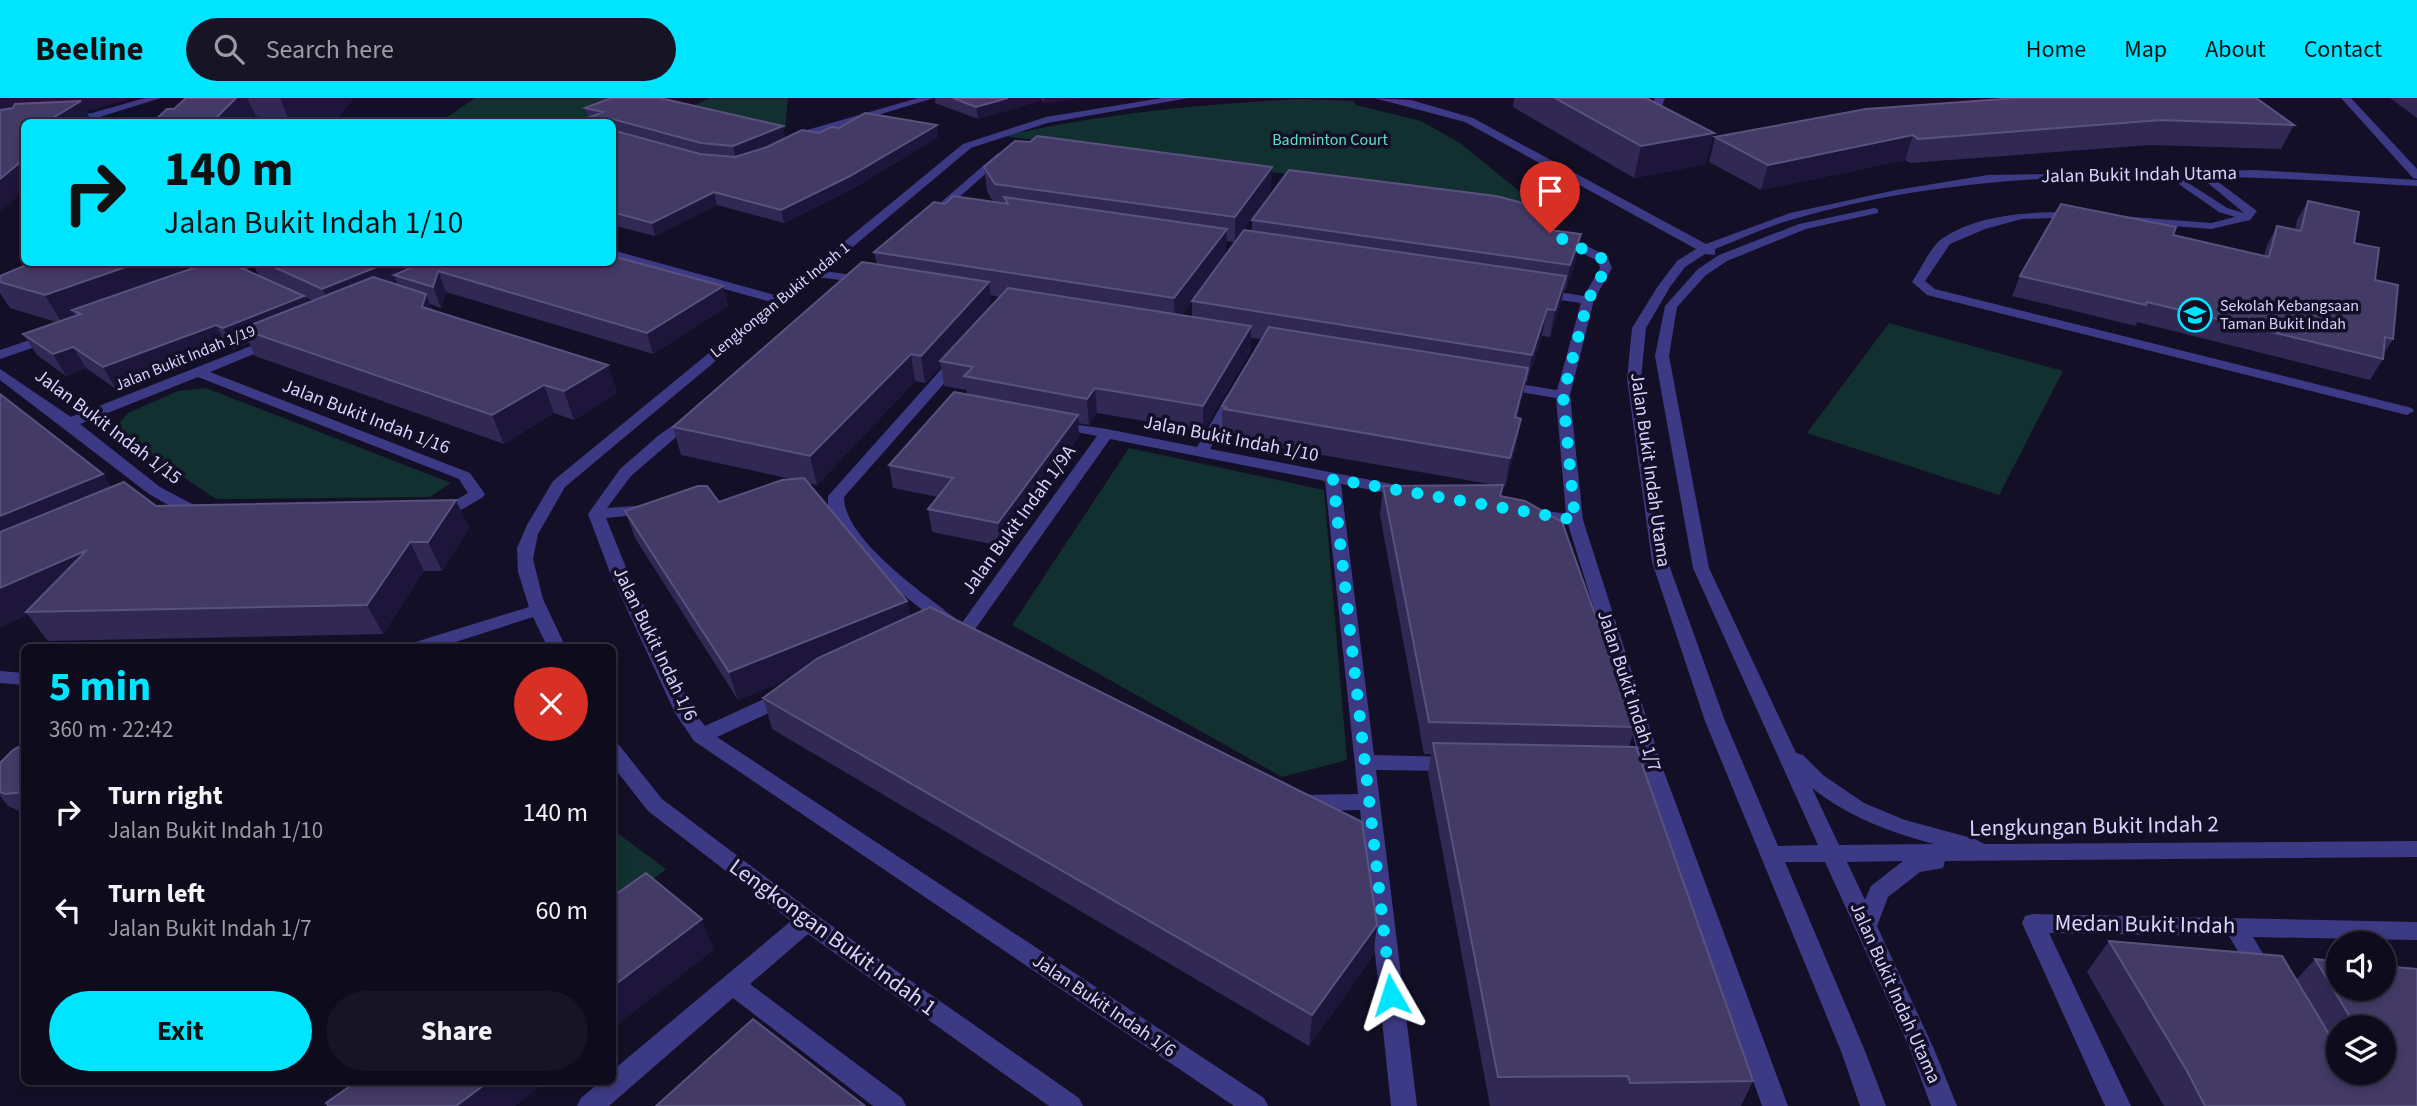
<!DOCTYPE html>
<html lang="en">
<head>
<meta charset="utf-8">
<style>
	body { margin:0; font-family:"Source Sans 3",sans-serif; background:#171425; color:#f1f3f6; height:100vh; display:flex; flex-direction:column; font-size:26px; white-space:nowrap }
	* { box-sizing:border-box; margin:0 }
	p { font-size:23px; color:#9b9ba3 }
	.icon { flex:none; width:38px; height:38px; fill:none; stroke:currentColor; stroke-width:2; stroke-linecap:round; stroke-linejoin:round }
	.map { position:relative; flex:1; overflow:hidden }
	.details { position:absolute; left:21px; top:546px; width:595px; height:441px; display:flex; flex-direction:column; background:#0e0b1c; border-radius:10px; box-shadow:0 4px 10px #0003,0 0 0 2px #2e2b3b }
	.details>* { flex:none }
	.guide { position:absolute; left:21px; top:21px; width:595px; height:147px; border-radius:10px; box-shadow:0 4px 10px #0003,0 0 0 2px #2e2b3b; background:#00e5ff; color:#111; overflow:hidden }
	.controls { position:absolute; left:2326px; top:833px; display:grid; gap:14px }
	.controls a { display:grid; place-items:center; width:70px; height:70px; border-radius:50%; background:#0e0b1c; box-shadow:0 4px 10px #0003,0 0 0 2px #2e2b3b; font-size:35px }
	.pin { position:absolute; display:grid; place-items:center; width:60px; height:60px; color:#fff; margin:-72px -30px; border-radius:50% 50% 50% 0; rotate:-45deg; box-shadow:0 0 7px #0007 }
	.pin .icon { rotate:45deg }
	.me { position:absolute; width:77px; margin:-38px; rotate:354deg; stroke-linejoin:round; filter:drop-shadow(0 0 5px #0008) }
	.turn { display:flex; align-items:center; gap:24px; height:147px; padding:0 28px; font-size:32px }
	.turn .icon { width:91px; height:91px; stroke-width:2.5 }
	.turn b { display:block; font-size:49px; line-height:60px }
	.round { display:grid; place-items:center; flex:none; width:74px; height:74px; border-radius:37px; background:#171425 }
	.head { display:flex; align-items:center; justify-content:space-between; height:119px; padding:0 28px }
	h1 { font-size:42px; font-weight:700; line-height:52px; color:#00e5ff }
	.primary-button { display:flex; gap:14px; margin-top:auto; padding:14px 28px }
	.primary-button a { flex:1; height:80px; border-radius:42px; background:#00e5ff; color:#111; font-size:28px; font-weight:700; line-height:80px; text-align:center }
	.primary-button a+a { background:#171425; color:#f1f3f6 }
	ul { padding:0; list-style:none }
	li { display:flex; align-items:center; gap:21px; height:98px; padding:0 28px }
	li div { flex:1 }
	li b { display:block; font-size:26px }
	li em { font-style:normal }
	header { display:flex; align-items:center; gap:42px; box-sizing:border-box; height:98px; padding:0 35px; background:#00e5ff; color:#111 }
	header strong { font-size:33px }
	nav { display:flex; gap:38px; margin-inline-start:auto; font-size:24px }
	.search { width:490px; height:63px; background:#171425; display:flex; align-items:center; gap:18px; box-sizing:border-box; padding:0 24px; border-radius:38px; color:#9b9ba3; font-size:26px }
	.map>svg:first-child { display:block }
</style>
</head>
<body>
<header>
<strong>Beeline</strong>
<div class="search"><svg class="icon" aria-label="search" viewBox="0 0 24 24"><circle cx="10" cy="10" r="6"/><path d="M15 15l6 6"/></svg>Search here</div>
<nav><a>Home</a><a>Map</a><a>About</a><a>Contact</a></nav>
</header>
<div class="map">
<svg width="2417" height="1008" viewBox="0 0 2417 1008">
	<rect width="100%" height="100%" fill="#130f26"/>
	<path fill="#12302f" d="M475,0h162l-61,24h-136z
		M710,0h78l-3,31 -100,-20z
		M1302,1l52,2 2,4 65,16 39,22 80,65 -536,-72c98,-23 198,-32 298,-37z
		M1889,225l174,48 -64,124 -192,-62z
		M206,290l245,95 -21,14 -214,2 -103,-69 15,-17 50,-22z
		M1129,350l195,42 23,270 -65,17 -270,-152z
		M613,732l53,39 -53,42z"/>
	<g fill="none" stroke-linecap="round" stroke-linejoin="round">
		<path fill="#3d3a85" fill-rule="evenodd" d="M145,0h16l-68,21 -68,3 5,-3 62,-6z
			M918,0h16l-119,36 -21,11 -9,-2 22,-13z
			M1162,0h27l-142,25 -76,25 -147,123 49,7v6l-57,-7 -251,210 -27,47 -5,25 10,40 23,49h-18l-15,-31 -96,31h-31l3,-4 120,-37 -11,-35 -1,-24 10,-23 26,-44 218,-179 -159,-44v-8l166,46 185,-152 83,-27z
			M1374,0l37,2 62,18 233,126 84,-31 106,-23 92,-15 268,-5 161,10v6c-205,-12 -424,-25 -623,33 -27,7 -53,20 -79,30v6l-10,-1 -20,13 -15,20 -24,41 -5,51 27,183 57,159 53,125 40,-1 -125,-277 -38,-212 10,-50 33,-37 21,-14 80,-31 75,-16 4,1v4l-72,16 -79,32 -21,14 -29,32 -8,49 40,212 87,185 7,2 20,20 41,28 41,17 70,19 9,5 433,-3v16l-472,4 -2,7 -23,4 -32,25 -11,29 57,123 23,57h-26l-21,-57 -85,-187h-40l80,189 21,55h-26l-19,-55 -136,-330 -53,-159 -25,-183 5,-51 26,-42 19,-25 19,-12 -231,-127zM1812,690c37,29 77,44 122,56l-95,1zM1903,763l-32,25 -6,14 -18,-38z
			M1655,0h10l-6,15 10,10 -1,2h-8l-11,-12z
			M2341,0h10l66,71v10l-4,-1z
			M998,55l9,2 -67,59h-8v-4z
			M2184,82l43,28 17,5 -36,-30 9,-2 40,30 -7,9 -39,9 -90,-7 -6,-3 6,-3 90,7 24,-6 -16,-5 -39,-27 -1,-2z
			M2076,114l4,1v4l-58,2 -37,10 -35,15 -25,37 10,8 477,119 2,3 -7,4 -480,-120 -15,-13c9,-13 19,-36 31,-44 38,-25 90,-26 133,-26z
			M1553,135h8l46,23 5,12 -18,32 -24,95 13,125 80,249 125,337h-26l-119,-337 -75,-245 -37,-6 -8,-5 8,-5 35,6 -10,-116 -55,-9 -7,-4 7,-4 56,9 24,-87 -42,-6 -6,-4 6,-4 45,7 16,-28 -2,-7 -45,-22z
			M245,164h19l-38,16 -4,1 -6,-4z
			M50,235l7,4 -2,3 -55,19v-9z
			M274,239l7,4 -2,3 -69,28 260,101 15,21 -2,3 -32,19h-20l-2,-3 2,-3 11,-2 26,-15 -9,-14 -261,-102 -118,47 80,63 51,27 -8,5 -19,-5 -35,-20 -149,-114v-11l71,48z
			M958,257l7,4 -2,3 -119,135c0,42 79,96 111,121l3,4 -3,4h-12l-68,-53 -47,-62v-15l125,-140z
			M1233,295l7,4 -30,52 197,38 8,5 -8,5 -66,-13 33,271 79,2 7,2 3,5 -3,5 -7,2 -77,-1 41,336h-26l-31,-296 -61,1 -7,-2 -3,-6 3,-6 7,-2 59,-1 -33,-313 -215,-42 -139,196 -6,2 -9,-6 141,-195 -46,-9 -2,-3 2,-3 56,8 90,18 29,-50z
			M692,314l7,4 -2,3 -66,57 -24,32 41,-3 8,5 -2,3 -48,5 21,52 66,141 12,15 74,-34h14l2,5 -2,5 -76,35 547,361 4,8h-34l-540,-365 -19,-28 -66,-143 -21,-56 32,-45 39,-34z
			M0,573l24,2v12l-24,-2z
			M612,645l7,2 43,54 153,115 264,184 4,8h-34l-241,-172 -58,50 152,114 4,8h-33l-140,-108 -124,108h-32l4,-8 19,-16h12v-11l179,-150 -143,-110 -36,-46z
			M2033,816l384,8v18l-164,-3 22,37 -4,7 -8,3 -8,-3 -26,-45 -180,-3 82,173h-26l-83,-183 3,-7z"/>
	</g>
	<path fill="#312854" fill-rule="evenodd" d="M186,0h168l-17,21 -49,3 -32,-6 -6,6h-97l21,-13z
		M935,0h146l-36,5 -3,-3 -64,19 -43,-16z
		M1514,0h132l60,66 -72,14 -121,-71z
		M2390,0h27v20z
		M585,10l198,18 2,12 -32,13 86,-23 98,-3 1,12 -86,52 -68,34 -67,-18 -62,31 -43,-11v-103h-34l10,-4z
		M1866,11l428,16 -13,24 -131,-4 -240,18 -5,-3 -144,30 -52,-28 6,-25z
		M984,69l287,24 -36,51 -9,-1v13l-44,61 10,2v-16l60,-69v-12l302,-3 -2,13 24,30 -11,31 -1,-1 -3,13 -11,34 -8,-1 -15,46h-1l-9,36 4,1 -5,28 -11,40h-2l-2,9 134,231 -6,20 124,334 -12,25h-251l-62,-332 3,-20h-7l-44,-239 3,-29 112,-1 -271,-47v-3h-2v-29l40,-67 -11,-1v13l-48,80 -106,-18 -8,12 -11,-2 1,14 -78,109 -69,-14 -4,-23 10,-12 -45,-9 -4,-23 78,-71 -1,-4 -22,-4 -3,-20 -16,17 -10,-2 -98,104 -10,-2 100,118 3,15 467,309 -4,31 -64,90 -537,-317 -9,-31 28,-20 -53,22 -103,-162 -10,-27 94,-9 72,-23 -110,-24 -8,-28 204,-163 -3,-12 71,-48 48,-2 -6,-11zM990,197l10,2 -8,9z
		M2308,103l46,42 21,37 18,59 -9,15 -1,5 -13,21 -233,-58 -1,4 -124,-30 8,-20 153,-41 91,21 3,-11 10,-19 18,4 2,-10z
		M252,164h360l111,24 5,20 -75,48 -207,-62 -5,16 -11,-4 3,6 175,55 9,28 -43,27 -20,-7 -50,31 -249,-88 -6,-13 -15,6 -7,-3 -111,43 -30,-21 -20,8 -29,-21 -14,-21 33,-12 -46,-14 -10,-15v-17l184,-5 75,5zM305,199l8,4 -5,2z
		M0,296l103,80 8,13 45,19 300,-6 13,28 -27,43h-18l-41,63 -335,7 -20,-26 -28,12z
		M24,646v66l-5,1 -11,-5 -8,-10v-33z
		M2109,843l173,15 14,24 19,-21 23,3v27h46v-23l33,3v137h-253l-77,-134zM2338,929h46v46h-46z"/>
	<path fill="#1d163a" d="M12,0h117l-5,3 -38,10 6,11h-1l-91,-1v-22z
		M236,0h11l9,18 -6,6h-38z
		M280,0h74l-17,21 -42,3h-5z
		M1008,0h34v2l-64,19 -2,-12z
		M1044,0h37l-36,5z
		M937,27l1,12 -86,52 -68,34 -3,-13z
		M783,28l2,12 -49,20 -3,-12z
		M1714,35l-8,31 -72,14 7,-32z
		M1913,37l-8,25 -144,30 7,-25z
		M24,61v32l-24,21v-33z
		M1272,69l-1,24 -36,51v-25z
		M714,94l3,13 -62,31 -3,-13z
		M1227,131l-1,25 -51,71 -1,-27z
		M1581,136l-5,26 -11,31 5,-26z
		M140,164h40l9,17 -108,35 -9,-4 5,10 -14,5 -18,-30z
		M389,164h59l-54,13 3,8 -65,26 -10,-20z
		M438,173l8,21 -5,16 -8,-21z
		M1566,178l-5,27 -11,34 5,-27z
		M989,184l3,27 -52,52 1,5 -16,17 -4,-27z
		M723,188l5,20 -75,48 -6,-21z
		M426,196l11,27 -15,-14z
		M304,198l10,21 -73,12 8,14 -15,6 -11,-21z
		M1547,211l-5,27 -15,46 5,-27z
		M216,227l11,21 -111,43 -13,-22z
		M1251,228v25l-48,80v-25z
		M73,249l13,21 -20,8 -13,-22z
		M911,256l4,27 -98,104 -7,-29z
		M608,267l9,28 -43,27 -10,-29z
		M1528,270l-5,27 -13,51 5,-29z
		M544,287l10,28 -50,31 -12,-29z
		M1095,290l2,25 -8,12 -2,-26z
		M1078,317l1,22 -78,109 -3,-23z
		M1521,321l-5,28 -11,40 5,-29z
		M103,376l18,28 -121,51v-37z
		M456,402l13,28 -27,43 -14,-29z
		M410,444l14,29 -41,63 -16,-29z
		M87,452l-61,62 2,3 -28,12v-39z
		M907,503l5,27 -174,72 -9,-28z
		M702,821l12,31 -102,79v-42z
		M1377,827l-4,31 -64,90 3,-31z
		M488,984h58l-31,24h-59z"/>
	<path fill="#433a66" stroke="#5a527e" stroke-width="2" d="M186,0h50l-24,24h-59l14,-13h7z
		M611,0h49l123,28 -50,20 -32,-3 -92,-25 -3,3v1h-28l25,-10 -18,-4z
		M953,0h55l-32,9z
		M1555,0h91l68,35 -73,13z
		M2017,0h239l38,27 -133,-5 -243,19 -5,-4 -145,30 -53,-28 151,-28z
		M81,3l-35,21h-22v37l-24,20v-69l13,-2 2,-4z
		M865,15l72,12 -87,51 -69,34 -67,-18 -62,31 -40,-11v-82l88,24 35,3 32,-10 35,-17 17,3 12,-6 8,1z
		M1037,38l235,31 -37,50 -240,-33 -11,-17 31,-26 15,1z
		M1289,72l207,26 27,7 31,14 -4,13 31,4 -11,31 -318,-45z
		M953,98l55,8 -4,-7 223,32 -53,69 -300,-46 60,-50 11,2z
		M2308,103l51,11 -5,31 25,5 -4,32 23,5 -5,54 -8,-2 -2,22 -236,-57 -1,3 -126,-29 41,-72 115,23 -3,8 96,22 8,-31 24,5z
		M1244,132l322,46 -11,34 -8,-1 -15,46 -340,-54z
		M612,158l111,30 -76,47 -209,-62 -5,16 -39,-12 30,-13h188z
		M33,164h107l-95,33 -45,-13v-6z
		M228,164l76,34 -81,32 -7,-3 -113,42 -30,-20 -20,7 -30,-20 58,-20 -9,-4 130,-45 12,2z
		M263,164h126l-67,27z
		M862,164l127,20 -68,74 -10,-2 -101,102 -137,-29z
		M373,179l53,17 -4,13 186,58 -44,26 -20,-6 -52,30 -251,-86z
		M1008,190l243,38 -48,80 -108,-18 -8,11 -123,-23 9,-9 -33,-6z
		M1269,229l259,41 -13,49 6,2 -11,39 -286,-49 2,-2 -4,-1z
		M954,294l124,23 -80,108 -70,-14 25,-31 -64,-13z
		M0,296l103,80 -103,42z
		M804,380l103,123 -178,71 -104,-161 73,-25h9l12,16 63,-22z
		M124,384l32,24 300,-6 -28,42h-18l-43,63 -341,7 61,-62 -87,38v-56z
		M1503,387l-3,11 25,5 37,21 73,205 -206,-5 -46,-236z
		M930,509l432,215 15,103 -65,90 -549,-317 55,-40z
		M1433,645l203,4 117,334 -123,2 -2,-7 -130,1z
		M24,646v48l-19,2 -5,-2v-29l13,-13z
		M646,775l56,46 -90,68v-90z
		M2109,843l173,15 56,93v24h14l4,5 30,-2 -2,-4v-45h-28l-41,-68 23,3v27h46v-23l33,3v137h-212l-18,-35z
		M753,921l112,87h-209z
		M356,984h132l-32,24h-127l-3,-3z"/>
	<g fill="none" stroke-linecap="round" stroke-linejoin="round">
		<path stroke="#00e5ff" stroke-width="12" stroke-dasharray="0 21.6" d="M1391,897l-58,-516 242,41 -12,-125 25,-95 18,-32 -3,-9 -53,-26"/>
	</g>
	<defs>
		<symbol id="school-ring" viewBox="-11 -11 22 22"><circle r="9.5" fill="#130f26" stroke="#00e5ff" stroke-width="1.5"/><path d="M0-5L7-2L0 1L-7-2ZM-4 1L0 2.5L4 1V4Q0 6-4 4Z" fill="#00e5ff"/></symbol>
	</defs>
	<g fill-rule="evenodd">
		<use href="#school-ring" x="2176" y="198" width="38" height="38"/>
	</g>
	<g text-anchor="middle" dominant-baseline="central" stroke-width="7" stroke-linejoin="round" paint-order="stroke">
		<g font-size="16" fill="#5fe0c0" stroke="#130f26">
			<text x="1330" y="42">Badminton Court</text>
		</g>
		<g font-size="16" fill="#d9d4ff" stroke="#130f26">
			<text transform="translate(780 202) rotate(-39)">Lengkongan Bukit Indah 1</text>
			<text transform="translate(185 260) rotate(-22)">Jalan Bukit Indah 1/19</text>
		</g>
		<g font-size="16" fill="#d9d4ff" stroke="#130f26" text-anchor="start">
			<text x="2220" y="208">Sekolah Kebangsaan<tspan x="2220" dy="18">Taman Bukit Indah</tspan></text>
		</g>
		<g font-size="19" fill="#d9d4ff" stroke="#130f26">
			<text transform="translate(2139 77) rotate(-1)">Jalan Bukit Indah Utama</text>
			<text transform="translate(366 319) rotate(21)">Jalan Bukit Indah 1/16</text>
			<text transform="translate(108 329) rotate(37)">Jalan Bukit Indah 1/15</text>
			<text transform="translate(1231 341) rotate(11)">Jalan Bukit Indah 1/10</text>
			<text transform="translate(1650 372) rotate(82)">Jalan Bukit Indah Utama</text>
			<text transform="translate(1019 422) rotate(-54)">Jalan Bukit Indah 1/9A</text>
			<text transform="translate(655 546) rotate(64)">Jalan Bukit Indah 1/6</text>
			<text transform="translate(1629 593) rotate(72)">Jalan Bukit Indah 1/7</text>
			<text transform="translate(1895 895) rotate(66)">Jalan Bukit Indah Utama</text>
			<text transform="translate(1104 908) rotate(34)">Jalan Bukit Indah 1/6</text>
		</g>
		<g font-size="23" fill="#d9d4ff" stroke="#130f26">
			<text transform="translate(2094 728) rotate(-1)">Lengkungan Bukit Indah 2</text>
			<text transform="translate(2145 826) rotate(1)">Medan Bukit Indah</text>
			<text transform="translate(833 839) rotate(36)">Lengkongan Bukit Indah 1</text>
		</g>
	</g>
</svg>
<div class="controls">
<a><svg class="icon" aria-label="sound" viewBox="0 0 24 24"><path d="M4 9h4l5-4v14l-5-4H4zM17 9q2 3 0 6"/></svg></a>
<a><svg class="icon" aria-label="layers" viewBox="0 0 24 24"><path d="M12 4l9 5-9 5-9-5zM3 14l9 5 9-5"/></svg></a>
</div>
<div class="pin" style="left:1550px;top:135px;background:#d93025"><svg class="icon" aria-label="arrive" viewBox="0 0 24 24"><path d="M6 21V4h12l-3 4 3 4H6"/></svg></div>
<svg class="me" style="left:1391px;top:897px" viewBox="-20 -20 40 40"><path d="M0-17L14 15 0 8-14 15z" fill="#00e5ff" stroke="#fff" stroke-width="4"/></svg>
<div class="guide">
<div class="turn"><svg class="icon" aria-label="right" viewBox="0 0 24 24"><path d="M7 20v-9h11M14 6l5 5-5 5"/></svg><div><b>140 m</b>Jalan Bukit Indah 1/10</div></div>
</div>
<section class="details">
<div class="head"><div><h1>5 min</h1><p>360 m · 22:42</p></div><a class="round" style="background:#d93025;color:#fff"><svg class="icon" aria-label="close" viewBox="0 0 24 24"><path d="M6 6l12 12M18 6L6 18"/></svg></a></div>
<ul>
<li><svg class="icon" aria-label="right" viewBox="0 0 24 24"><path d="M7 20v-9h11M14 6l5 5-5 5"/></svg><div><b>Turn right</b><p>Jalan Bukit Indah 1/10</p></div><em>140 m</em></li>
<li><svg class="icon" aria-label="left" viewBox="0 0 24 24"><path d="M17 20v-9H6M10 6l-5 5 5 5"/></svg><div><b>Turn left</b><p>Jalan Bukit Indah 1/7</p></div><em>60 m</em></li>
</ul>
<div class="primary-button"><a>Exit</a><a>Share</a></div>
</section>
</div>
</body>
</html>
